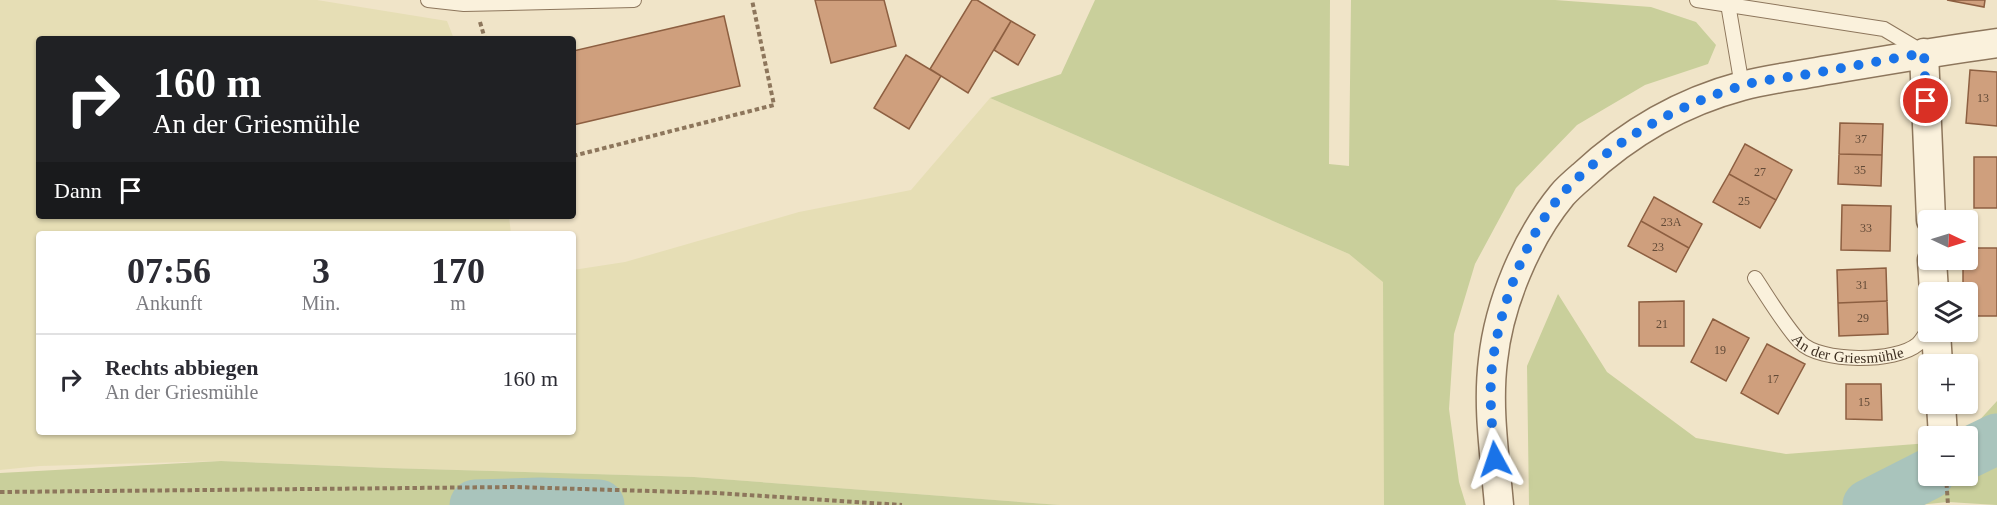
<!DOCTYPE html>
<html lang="de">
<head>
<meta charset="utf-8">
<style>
	body { margin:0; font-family:Georgia,serif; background:#f2f2f3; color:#2b2b33; height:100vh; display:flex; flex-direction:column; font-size:22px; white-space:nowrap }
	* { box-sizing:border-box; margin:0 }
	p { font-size:20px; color:#7c7c81 }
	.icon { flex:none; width:33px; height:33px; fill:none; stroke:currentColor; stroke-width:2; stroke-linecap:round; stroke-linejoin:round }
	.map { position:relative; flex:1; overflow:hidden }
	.drawer { position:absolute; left:36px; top:231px; width:540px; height:204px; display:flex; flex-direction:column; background:#fff; border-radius:6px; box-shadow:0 2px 4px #0004 }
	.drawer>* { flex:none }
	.banner { position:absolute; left:36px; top:36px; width:540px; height:183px; border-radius:6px; box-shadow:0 2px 4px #0004; background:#202124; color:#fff; overflow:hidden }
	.needle { width:39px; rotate:94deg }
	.tools { position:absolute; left:1918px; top:210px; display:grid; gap:12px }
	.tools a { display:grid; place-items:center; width:60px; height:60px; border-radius:6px; background:#fff; box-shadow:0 2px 4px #0004; font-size:30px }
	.pin { position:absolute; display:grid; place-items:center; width:51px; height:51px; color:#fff; margin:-26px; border:3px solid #fff; border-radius:50%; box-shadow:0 2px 6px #0007 }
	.me { position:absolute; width:66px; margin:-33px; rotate:355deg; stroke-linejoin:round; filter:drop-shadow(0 0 4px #0008) }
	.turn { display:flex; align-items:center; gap:21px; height:126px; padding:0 18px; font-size:27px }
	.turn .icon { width:78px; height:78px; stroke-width:2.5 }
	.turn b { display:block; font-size:42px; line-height:51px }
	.then { display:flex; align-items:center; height:57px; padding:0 18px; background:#0003; gap:12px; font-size:22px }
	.eta { display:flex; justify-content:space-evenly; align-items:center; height:102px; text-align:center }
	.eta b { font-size:36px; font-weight:800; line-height:42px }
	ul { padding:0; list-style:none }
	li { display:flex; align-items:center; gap:18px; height:90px; padding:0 18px; border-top:2px solid #e1e1e2 }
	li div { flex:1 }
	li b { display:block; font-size:22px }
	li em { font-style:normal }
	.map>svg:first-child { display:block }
</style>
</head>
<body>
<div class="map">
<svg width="1997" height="505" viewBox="0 0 1997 505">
	<rect width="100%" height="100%" fill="#f0e4c8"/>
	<path fill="#e6deb5" d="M0,0h317l130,21 7,18h-415v177h470l2,18h-472v198h534v-162l52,-8 174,-50 112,-22 79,-92 359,156 35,28v223h-324l-366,-28 -306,-9 -167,-7 -181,5 -40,4z"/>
	<path fill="#c9cf9b" d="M1095,0h235l-1,164 20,2 2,-166h204l96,7 45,15 20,23 -8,19 -63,21 -68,40 -61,63 -41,76 -21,70 -5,75 10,73 7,23h-82l-1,-223 -34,-28 -359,-156 71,-24z
		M1558,294l49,78 89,66 90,16 143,-11v33h39v-40h-3l32,-35v104l-49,-3 -30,3h-389l-2,-139z
		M221,461l167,7 306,9 366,28h-1060v-32z"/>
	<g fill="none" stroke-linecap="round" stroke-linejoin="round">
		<path stroke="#a9c4bc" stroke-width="51" d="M1968,453l29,-14
			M475,505l65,-2 59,2
			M1868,505l61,-31"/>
	</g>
	<path fill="#cf9f7d" stroke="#8d5f41" stroke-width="1.5" d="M815,0h69l12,46 -65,17z
		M972,0h5l34,21 -43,72 -38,-24z
		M1947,0h38l-1,7z
		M724,16l16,70 -167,39v-74z
		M1011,21l24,14 -17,30 -24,-15z
		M906,55l35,21 -32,53 -35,-21z
		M1970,70l27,2v54l-31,-3z
		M1840,123l43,1 -1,31 -43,-1z
		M1745,144l47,26 -16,30 -47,-26z
		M1839,154l43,1 -1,31 -43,-2z
		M1974,157h23v51h-23z
		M1729,174l47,26 -16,28 -47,-26z
		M1654,197l48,27 -13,24 -48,-27z
		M1842,205l49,1 -1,45 -49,-1z
		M1641,221l48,27 -13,24 -48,-26z
		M1968,248h29v68h-29v-24h-5v-32h5z
		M1886,268l1,33 -49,2 -1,-33z
		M1684,301v45h-45v-44z
		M1887,301l1,33 -49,2 -1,-33z
		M1713,319l36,19 -23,43 -35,-19z
		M1767,344l38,20 -27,50 -37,-21z
		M1846,384h35l1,36 -36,-1z"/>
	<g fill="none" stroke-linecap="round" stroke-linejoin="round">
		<defs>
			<g id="service">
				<path d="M428,0l36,4 170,-4"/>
				<path d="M1697,0l187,29 37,22"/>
				<path d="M1728,4l14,82"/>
				<path id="s1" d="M1755,278c14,21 28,45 45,64 20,21 96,21 118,2 4,-4 7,-10 11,-15"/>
			</g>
			<path id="minor" d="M1924,53l7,167
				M1932,260l2,32
				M1936,332l2,32
				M1941,404l2,32
				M1499,505c-4,-48 -12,-97 -6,-145 6,-56 33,-121 69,-165 6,-7 13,-13 20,-19 45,-42 100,-74 160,-90 26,-7 54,-10 80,-15 59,-10 116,-20 175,-28"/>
		</defs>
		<use href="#service" stroke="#8d765c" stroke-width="16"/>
		<use href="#minor" stroke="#8d765c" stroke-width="31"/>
		<path stroke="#8d765c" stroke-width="4" stroke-dasharray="4.5 3" stroke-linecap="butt" d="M480,22l5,17
			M573,156l201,-51 -22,-105
			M1946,476l2,29
			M0,492l514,-5 203,6 185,12"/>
		<use href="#service" stroke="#faf1dc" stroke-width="14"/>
		<use href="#minor" stroke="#faf1dc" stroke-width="28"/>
	</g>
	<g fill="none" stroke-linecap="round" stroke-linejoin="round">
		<path stroke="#1a73e8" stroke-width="10" stroke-dasharray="0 18" d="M1495,459c-3,-33 -7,-67 -2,-100 8,-55 33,-124 70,-166 47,-51 112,-87 178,-107 19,-6 42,-8 62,-11 41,-7 81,-15 121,-22l2,48"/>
	</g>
	<g text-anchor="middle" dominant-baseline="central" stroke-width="6" stroke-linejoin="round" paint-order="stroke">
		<g font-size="12" fill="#624a37">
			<text x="1983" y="98">13</text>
			<text x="1861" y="139">37</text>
			<text x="1860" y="170">35</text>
			<text x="1760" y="172">27</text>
			<text x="1744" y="201">25</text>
			<text x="1671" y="222">23A</text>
			<text x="1866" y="228">33</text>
			<text x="1658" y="247">23</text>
			<text x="1862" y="285">31</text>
			<text x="1863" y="318">29</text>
			<text x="1662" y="324">21</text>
			<text x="1720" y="350">19</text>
			<text x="1773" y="379">17</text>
			<text x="1864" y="402">15</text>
		</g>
		<g font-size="15" fill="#3d2e20" stroke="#f7eed8">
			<text stroke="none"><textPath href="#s1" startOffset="128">An der Griesmühle</textPath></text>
		</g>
	</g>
</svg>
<div class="tools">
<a><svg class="needle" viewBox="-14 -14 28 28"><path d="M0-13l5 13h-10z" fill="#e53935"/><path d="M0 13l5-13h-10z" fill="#7c7c81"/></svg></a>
<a><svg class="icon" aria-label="layers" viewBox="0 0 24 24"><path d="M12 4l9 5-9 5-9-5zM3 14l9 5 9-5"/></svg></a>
<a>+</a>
<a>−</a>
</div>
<div class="pin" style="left:1926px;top:101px;background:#d93025"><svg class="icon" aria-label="arrive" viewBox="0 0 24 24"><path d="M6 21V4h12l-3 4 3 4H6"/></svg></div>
<svg class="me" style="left:1495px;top:459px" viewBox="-20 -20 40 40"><path d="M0-17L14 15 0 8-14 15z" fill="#1a73e8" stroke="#fff" stroke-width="4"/></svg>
<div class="banner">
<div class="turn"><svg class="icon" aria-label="right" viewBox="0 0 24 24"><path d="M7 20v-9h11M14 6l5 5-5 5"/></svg><div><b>160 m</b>An der Griesmühle</div></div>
<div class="then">Dann<svg class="icon" aria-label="arrive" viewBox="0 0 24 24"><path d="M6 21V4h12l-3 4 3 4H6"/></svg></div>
</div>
<section class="drawer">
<div class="eta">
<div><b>07:56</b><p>Ankunft</p></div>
<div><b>3</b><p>Min.</p></div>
<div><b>170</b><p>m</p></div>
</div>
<ul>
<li><svg class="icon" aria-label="right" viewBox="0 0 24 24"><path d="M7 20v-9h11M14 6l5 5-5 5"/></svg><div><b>Rechts abbiegen</b><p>An der Griesmühle</p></div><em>160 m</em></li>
</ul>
</section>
</div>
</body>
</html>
